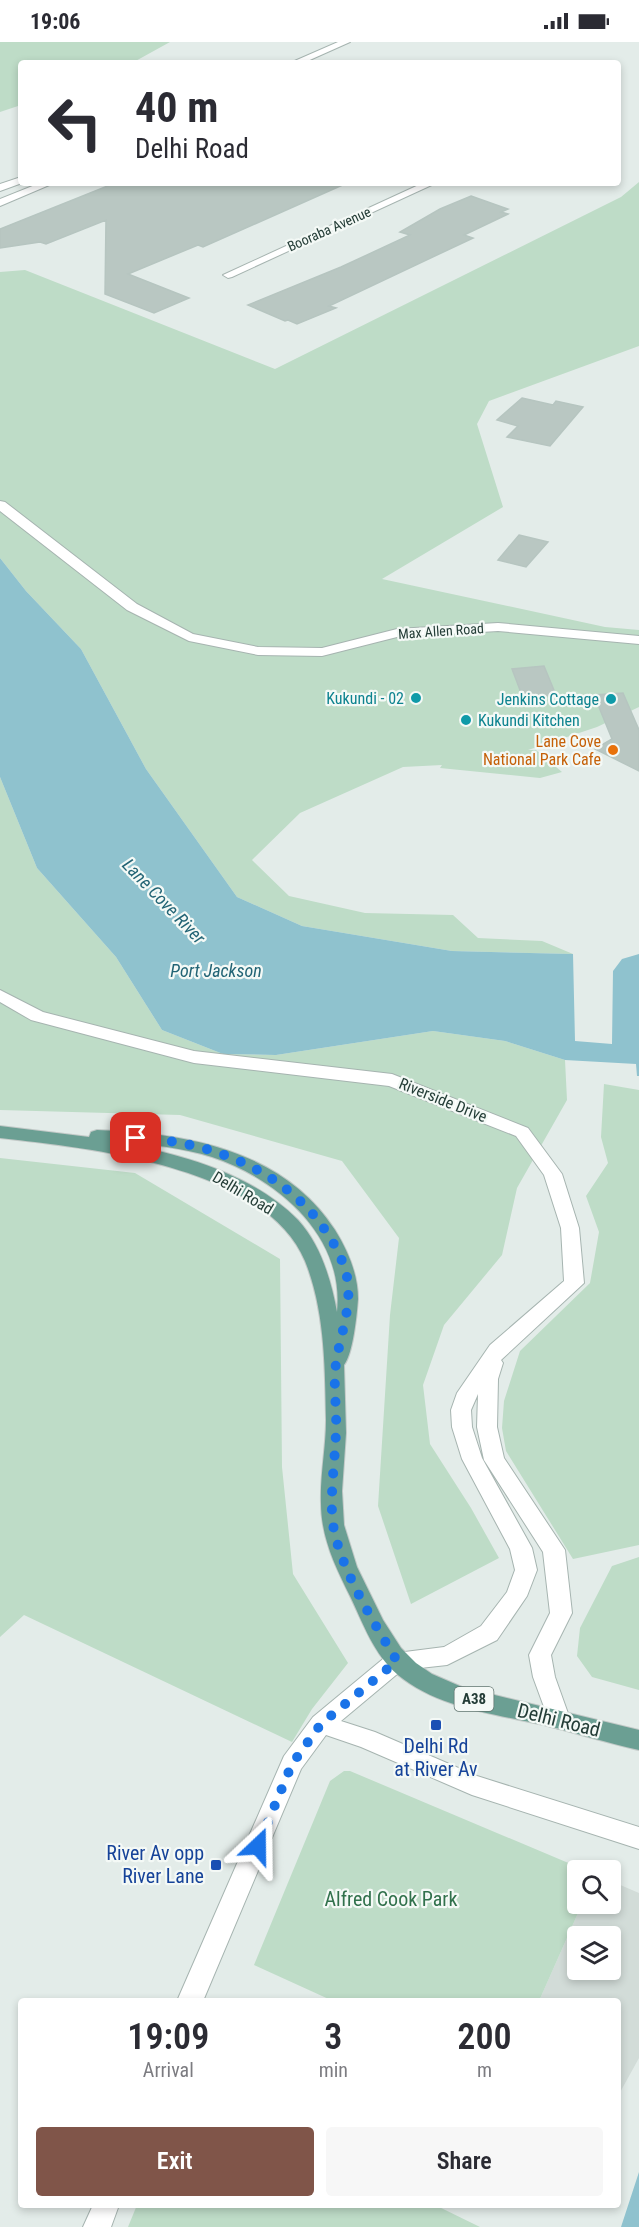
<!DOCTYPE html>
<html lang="en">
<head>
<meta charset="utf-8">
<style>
	body { margin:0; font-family:"Roboto Condensed",sans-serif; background:#f7f7f7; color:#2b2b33; height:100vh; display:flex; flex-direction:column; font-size:22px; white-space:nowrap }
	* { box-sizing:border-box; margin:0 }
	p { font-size:20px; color:#7c7c81 }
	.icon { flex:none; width:33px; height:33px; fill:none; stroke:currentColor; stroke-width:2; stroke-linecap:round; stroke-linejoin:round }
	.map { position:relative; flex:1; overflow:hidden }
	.details { position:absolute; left:18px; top:1956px; width:603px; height:210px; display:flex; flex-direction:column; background:#fff; border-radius:6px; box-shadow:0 3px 9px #0003 }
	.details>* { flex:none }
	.top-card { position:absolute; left:18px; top:18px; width:603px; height:126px; border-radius:6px; box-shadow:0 3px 9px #0003; background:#fff; color:#2b2b33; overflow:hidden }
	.controls { position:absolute; left:567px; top:1818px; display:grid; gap:12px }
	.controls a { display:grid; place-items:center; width:54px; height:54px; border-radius:6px; background:#fff; box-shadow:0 3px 9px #0003; font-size:30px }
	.pin { position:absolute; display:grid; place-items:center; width:51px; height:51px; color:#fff; margin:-26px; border-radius:12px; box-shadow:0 3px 9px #0006 }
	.me { position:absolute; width:66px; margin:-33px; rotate:23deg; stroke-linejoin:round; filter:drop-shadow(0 0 4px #0008) }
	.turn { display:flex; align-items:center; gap:21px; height:126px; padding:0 18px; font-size:27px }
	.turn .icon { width:78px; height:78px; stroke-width:2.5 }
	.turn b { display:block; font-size:42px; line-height:51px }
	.eta { display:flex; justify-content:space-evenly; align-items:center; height:102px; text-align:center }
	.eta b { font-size:36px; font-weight:600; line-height:42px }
	.action { display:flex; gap:12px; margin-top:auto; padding:12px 18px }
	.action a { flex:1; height:69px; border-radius:6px; background:#805549; color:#fff; font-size:24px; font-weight:600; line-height:69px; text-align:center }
	.action a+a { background:#f7f7f7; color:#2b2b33 }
	.status { display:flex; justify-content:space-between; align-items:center; height:42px; padding:0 30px; background:#fff; direction:ltr }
	.status svg { height:16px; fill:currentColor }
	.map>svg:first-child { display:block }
</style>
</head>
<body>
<div class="status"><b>19:06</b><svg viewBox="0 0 49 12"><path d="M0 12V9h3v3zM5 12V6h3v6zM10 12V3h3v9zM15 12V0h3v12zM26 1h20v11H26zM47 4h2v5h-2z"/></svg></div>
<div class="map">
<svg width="639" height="2185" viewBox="0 0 639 2185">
	<rect width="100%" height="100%" fill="#e3ece9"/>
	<path fill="#d2dcd8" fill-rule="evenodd" d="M611,1839l28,12v165l-21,38v-95h-79l43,-97h28zM578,1894h32v34h-32z"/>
	<path fill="#bedcc7" d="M0,0h170l-38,21h-111v42l-21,7z
		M639,140v164l-150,55 -12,23 26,83 -121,72 223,48 34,3v77l-42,20 -69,23h8l26,22 -22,6 -100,-10 2,-3 -39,2 -103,46 -48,47 37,36 76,17 88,2 25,23 64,3 31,13 -121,-3 -150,-25 -65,-29 -91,-128 -65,-120 -55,-58 -26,-33v-286l25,-2 250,99 346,-172z
		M0,735l37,91 79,89 46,73 61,24 53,1 157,-24 72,10 60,19 2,40 -50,88 -15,67 -58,70 -21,60 7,59 41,64 28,50 -88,46 -33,-98 12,-191 9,-77 -57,-77 -162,-46 -180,-5z
		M604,1042l35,6v455l-66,14 -67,-108 -4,-23 2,-27 16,-50 70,-68 9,-51 -13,-36 22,-33 -7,-26z
		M0,1116l135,15 145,86 2,208 11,107 55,89 -36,46 -20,33 -268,-127 -24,22z
		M639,1515v133l-47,-13 -15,-21 3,-28 32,-62z
		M344,1729h6l235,99h-7v34h4l-43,97h-206l-79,-36 76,-184z
		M137,2163h298l45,22h-352z"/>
	<path fill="#8fc2ce" d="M0,516l26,33 55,58 65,120 91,128 65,29 150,25 121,3 2,87 37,3 1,-73 9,-12 17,-5v122h-2l-1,-12 -71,-4 -60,-19 -72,-10 -157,24 -53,-1 -61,-24 -46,-73 -79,-89 -37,-91z
		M639,2130v55h-18z"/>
	<path fill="#b9c7c2" stroke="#b6c5c0" stroke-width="1.5" d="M115,141h232l-144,64 -5,-2 -70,29 61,24 -35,15 -49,-19 1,-74 -60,24 -6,-2 -40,6v-19z
		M471,154l37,13 -7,3 7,2 -44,21 9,3 -144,68 7,2 -39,16 -9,-4 -3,1 -37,-16 93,-38 69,-32 -10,-3 40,-23z
		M522,356l31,7 3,-4 27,6 -33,39 -43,-9 11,-11 -21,-6z
		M519,493l29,7 -22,25 -28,-7z
		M544,624l12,29 -33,3 -11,-29z
		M623,651l16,37v41l-44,-22 17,-10 -18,-44z"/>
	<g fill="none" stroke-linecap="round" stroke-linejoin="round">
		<defs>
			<path id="minor" d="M338,0h12l-47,21h-13z
				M21,135l1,6 -22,8v-7z
				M40,141h14l-54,23v-7z
				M423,141h13l-204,94 -4,1 -5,-3z
				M0,459l5,1 132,102 56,30 65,13 64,1 75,-19 101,-6 141,13v8l-141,-13 -101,6 -75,19 -64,-1 -69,-14 -62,-31 -127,-99z
				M0,948l43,22 151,39 198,23 136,54 34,46 17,54 5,55 -83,77 2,3 -5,16 -1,48 7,31 61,92 7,63 -21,42 4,22 15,42 -3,7 -8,3 -8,-3 -18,-49 -4,-22 21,-42 -7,-61 -59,-92 -7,-33 1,-33 -7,16 1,17 10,31 50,90 5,22 -10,26 -30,44 -50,25 -45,5 -61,51 34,11 102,44 162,51v22l-167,-54 -111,-48 -35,-12 -25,34 -98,232h-26l107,-245 29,-39 76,-63 55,-7 37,-21 26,-34 8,-22 -5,-21 -48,-90 -10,-32 -1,-17 6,-17 33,-48 74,-64 -3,-53 -17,-53 -28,-39 -127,-50 -195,-23 -163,-43 -31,-18z
				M93,2163h26l-8,22h-28z"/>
			<path id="major" d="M0,1084l89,11 2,-5 6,-2c89,3 186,20 238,100 13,21 23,44 23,69 -1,15 -5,55 -14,66l2,68 -4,58 2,34 13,42 26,53 18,28 15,15 16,11 30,13 177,43v20c-32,-7 -63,-17 -95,-25 -49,-11 -106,-17 -146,-50 -24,-20 -35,-52 -48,-79 -15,-30 -29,-59 -29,-93 -1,-28 5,-55 5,-83 -1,-52 -1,-110 -21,-159 -40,-95 -216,-113 -305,-123zM121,1101c30,1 62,5 91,14 66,22 133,79 125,155 -6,-32 -16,-67 -39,-92 -44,-45 -116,-66 -177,-77z"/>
		</defs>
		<use href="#minor" stroke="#a6b4b0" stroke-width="2"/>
		<use href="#major" stroke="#c2c9c7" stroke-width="2"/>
		<use href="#minor" fill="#fff" fill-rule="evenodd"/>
		<use href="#major" fill="#6b9f93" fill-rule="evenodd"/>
	</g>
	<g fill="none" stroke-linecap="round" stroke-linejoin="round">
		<path stroke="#1a73e8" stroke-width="10" stroke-dasharray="0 18" d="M136,1096c69,3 136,27 181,81 14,18 28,41 31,64 3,31 -11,60 -13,90 -1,19 2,39 1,59 -1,27 -5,54 -4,81 1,45 42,110 65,148l-76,63 -29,40 -34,82"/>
	</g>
	<g fill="#0f9aa8" stroke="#f4f9f6" stroke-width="2">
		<circle cx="416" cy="656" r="6"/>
		<circle cx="611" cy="657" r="6"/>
		<circle cx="466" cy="678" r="6"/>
	</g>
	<circle fill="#e8710a" stroke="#f4f9f6" stroke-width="2" cx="613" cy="708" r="6"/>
	<g fill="#1a4fb4" stroke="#f4f9f6" stroke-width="2">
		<rect x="430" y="1677" width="12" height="12" rx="3"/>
		<rect x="210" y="1817" width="12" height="12" rx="3"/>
	</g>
	<g text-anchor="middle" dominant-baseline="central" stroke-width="4.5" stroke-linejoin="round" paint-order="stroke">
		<g font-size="14" fill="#243d37" stroke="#f4f9f6">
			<text transform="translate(329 187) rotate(-24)">Booraba Avenue</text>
			<text transform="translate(441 589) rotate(-4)">Max Allen Road</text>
		</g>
		<rect fill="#f4f9f6" stroke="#627570" stroke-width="1.5" x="454.5" y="1645" width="39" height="24" rx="4.5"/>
		<g font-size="15" font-weight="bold" fill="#243d37">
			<text x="474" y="1657">A38</text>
		</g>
		<g font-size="16" fill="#0d838f" stroke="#f4f9f6" text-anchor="end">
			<text x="404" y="656">Kukundi - 02</text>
			<text x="599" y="657">Jenkins Cottage</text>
			<text x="478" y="678" text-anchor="start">Kukundi Kitchen</text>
		</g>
		<g font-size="16" fill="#c56008" stroke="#f4f9f6" text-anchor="end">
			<text x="601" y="699">Lane Cove<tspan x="601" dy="18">National Park Cafe</tspan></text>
		</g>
		<g font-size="16" fill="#243d37" stroke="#f4f9f6">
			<text transform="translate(443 1058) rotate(22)">Riverside Drive</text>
			<text transform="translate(243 1151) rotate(31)">Delhi Road</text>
		</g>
		<g font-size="18" font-style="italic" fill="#226475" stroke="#f4f9f6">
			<text transform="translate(164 859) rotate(46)">Lane Cove River</text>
			<text x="216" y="928">Port Jackson</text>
		</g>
		<g font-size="20" fill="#243d37" stroke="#f4f9f6">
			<text transform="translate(559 1678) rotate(14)">Delhi Road</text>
		</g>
		<g font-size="20" fill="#164399" stroke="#f4f9f6">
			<text x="436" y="1704">Delhi Rd<tspan x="436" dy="23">at River Av</tspan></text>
			<text x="204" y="1811" text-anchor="end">River Av opp<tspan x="204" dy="23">River Lane</tspan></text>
		</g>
		<g font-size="20" fill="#31714c" stroke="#f4f9f6">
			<text x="391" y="1857">Alfred Cook Park</text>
		</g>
	</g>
</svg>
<div class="controls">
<a><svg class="icon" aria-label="search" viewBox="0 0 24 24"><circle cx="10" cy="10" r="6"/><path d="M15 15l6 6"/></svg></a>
<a><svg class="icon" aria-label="layers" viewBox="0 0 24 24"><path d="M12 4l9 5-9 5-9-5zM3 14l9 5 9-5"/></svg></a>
</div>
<div class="pin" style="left:136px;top:1096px;background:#d93025"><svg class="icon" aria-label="arrive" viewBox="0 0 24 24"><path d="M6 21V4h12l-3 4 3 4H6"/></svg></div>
<svg class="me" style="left:258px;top:1804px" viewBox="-20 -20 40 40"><path d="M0-17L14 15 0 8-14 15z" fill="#1a73e8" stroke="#fff" stroke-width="4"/></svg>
<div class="top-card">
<div class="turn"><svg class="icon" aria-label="left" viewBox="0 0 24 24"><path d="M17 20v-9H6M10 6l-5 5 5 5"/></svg><div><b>40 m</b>Delhi Road</div></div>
</div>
<section class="details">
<div class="eta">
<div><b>19:09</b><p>Arrival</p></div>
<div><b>3</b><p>min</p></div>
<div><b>200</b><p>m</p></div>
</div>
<div class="action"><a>Exit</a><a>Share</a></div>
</section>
</div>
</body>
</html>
